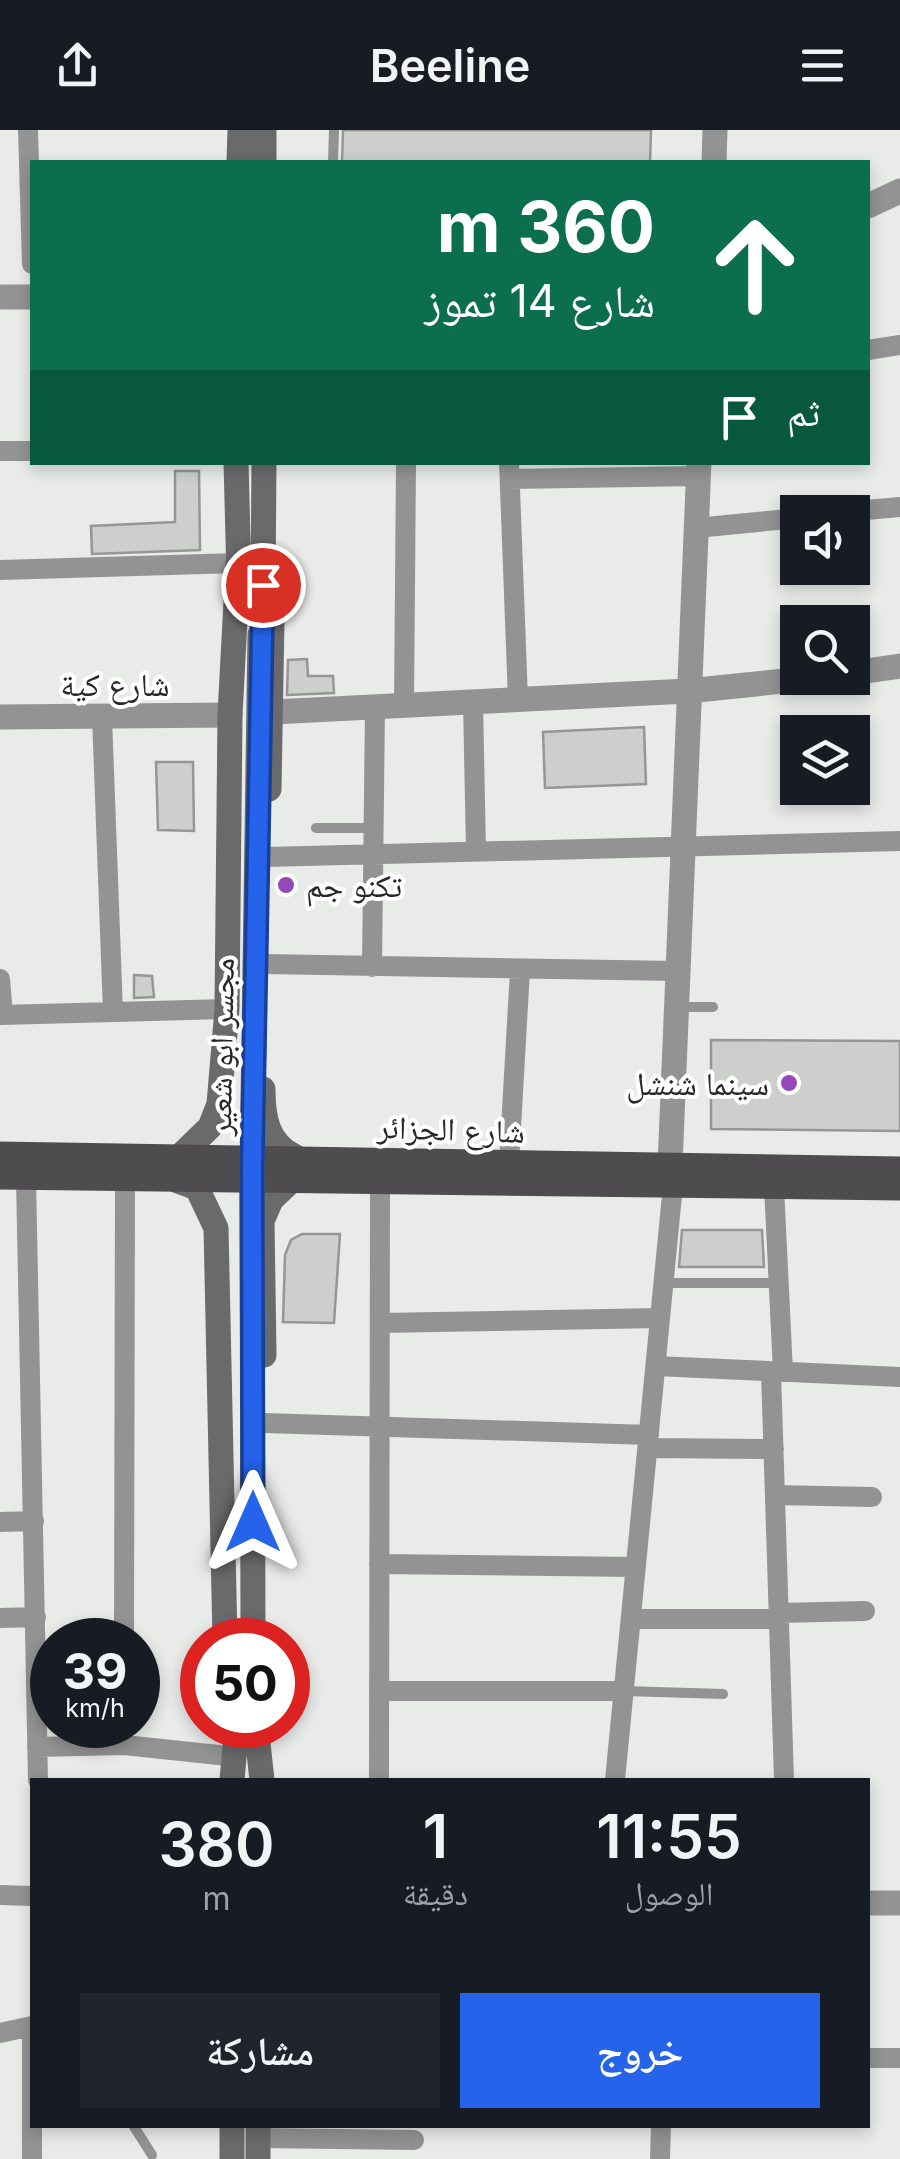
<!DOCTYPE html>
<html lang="ar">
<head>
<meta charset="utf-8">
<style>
	body { margin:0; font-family:Inter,"Noto Naskh Arabic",sans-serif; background:#20242c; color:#f1f3f6; direction:rtl; height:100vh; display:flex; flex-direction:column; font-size:38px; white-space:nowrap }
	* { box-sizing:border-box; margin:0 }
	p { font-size:32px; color:#9ea1a6 }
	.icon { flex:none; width:55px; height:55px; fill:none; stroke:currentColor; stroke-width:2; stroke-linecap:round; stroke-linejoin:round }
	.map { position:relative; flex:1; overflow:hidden; direction:ltr }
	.drawer { position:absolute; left:30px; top:1648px; width:840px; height:350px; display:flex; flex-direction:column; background:#171b24; border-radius:0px; box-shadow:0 5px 15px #0003; direction:rtl }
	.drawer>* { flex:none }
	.banner { position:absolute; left:30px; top:30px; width:840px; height:305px; border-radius:0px; box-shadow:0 5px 15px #0003; direction:rtl; background:#0b6e4f; color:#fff; overflow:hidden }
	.fabs { position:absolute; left:780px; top:365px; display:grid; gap:20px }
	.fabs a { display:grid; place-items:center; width:90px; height:90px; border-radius:0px; background:#171b24; box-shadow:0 5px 15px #0003; font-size:50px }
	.speed { position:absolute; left:30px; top:1488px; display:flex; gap:20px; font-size:50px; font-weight:700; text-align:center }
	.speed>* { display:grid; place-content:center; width:130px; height:130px; border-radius:50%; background:#171b24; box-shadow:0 5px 15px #0003; line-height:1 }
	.speed small { font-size:25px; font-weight:400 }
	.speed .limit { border:15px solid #d22; background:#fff; color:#111 }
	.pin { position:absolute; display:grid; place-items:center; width:85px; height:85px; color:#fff; margin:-42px; border:5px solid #fff; border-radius:50%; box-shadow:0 2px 10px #0007 }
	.me { position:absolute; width:110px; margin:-55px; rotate:0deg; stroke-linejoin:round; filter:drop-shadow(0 0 8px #0008) }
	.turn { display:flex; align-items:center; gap:35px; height:210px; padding:0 50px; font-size:45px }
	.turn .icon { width:130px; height:130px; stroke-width:2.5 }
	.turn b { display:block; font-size:70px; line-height:85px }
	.then { display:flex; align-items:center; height:95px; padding:0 50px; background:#0003; gap:20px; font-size:38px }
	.eta { display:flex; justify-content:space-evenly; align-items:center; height:170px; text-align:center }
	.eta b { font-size:60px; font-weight:600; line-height:70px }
	.button { display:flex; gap:20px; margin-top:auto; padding:20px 50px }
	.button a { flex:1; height:115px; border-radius:0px; background:#2563eb; color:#fff; font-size:40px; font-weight:600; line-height:115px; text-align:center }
	.button a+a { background:#20242c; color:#f1f3f6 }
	header { display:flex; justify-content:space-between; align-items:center; height:130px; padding:0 50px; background:#171b24; font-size:45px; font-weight:600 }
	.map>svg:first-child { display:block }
</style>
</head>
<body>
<header><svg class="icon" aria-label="menu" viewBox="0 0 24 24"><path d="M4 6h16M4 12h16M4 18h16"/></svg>Beeline<svg class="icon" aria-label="share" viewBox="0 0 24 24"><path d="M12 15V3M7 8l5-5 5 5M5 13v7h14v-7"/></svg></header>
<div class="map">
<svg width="900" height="2029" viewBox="0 0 900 2029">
	<rect width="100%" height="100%" fill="#e8ebe8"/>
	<path fill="#cccfcc" stroke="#949794" stroke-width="2.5" d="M343,0h308l-1,32h-308z
		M175,341h24l1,79 -108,4 -1,-28 84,-4z
		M307,529l1,17h25l1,17 -47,2 1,-35z
		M644,597l2,57 -101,4 -2,-56z
		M156,632h37l1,69 -36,-1z
		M134,845l18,1 2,21 -20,1z
		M711,910l189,1v90l-189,-2z
		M682,1100h80l2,37h-85z
		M340,1104l-6,89 -51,-1 2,-67 6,-15 11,-6z"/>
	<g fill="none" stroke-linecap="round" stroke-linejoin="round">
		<path stroke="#949394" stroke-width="10" d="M333,32l1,-32
			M316,698h59
			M677,877h36
			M664,1153h114
			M624,1561l99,3
			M133,1995l19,30"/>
		<path stroke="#949394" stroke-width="20" d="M28,0l4,134
			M868,220l32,-5
			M0,321h32
			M509,332l9,238
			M511,349l188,-3
			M844,382l56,-5
			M696,398l102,-10
			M0,440l238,-7
			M473,572l3,149
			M404,575l2,-243
			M102,587l11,295
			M266,727l634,-16
			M264,834l413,7
			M372,837l3,-260
			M0,849l3,36
			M0,885l227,-6
			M509,1033l11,-193
			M26,1048l12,602
			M774,1056l9,186
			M380,1193l280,-5
			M656,1236l244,11
			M771,1242l13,408
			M264,1293l385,12
			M648,1318l126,1
			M775,1365l97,2
			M0,1392l34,-1
			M379,1434l257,3
			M779,1483l86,-2
			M0,1488l36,-1
			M631,1489h148
			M124,1510l1,-462
			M379,1561h245
			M37,1617l87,-2 104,11
			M379,1650l1,-599
			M615,1650l58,-595
			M0,1765l32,1
			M0,1903l32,-7v133
			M868,1928h32
			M258,2008l156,2
			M660,2029l1,-34"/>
		<path stroke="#949394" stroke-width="25" d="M714,32l1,-32
			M868,76l32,-15
			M0,167h32
			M852,543l48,-7
			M273,582l415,-21 125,-13
			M0,587l230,-2
			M670,1036l29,-704
			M868,1773h32"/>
		<path stroke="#6a696b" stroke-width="25" d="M264,0v32
			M239,32l1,-32
			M236,332l3,115
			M265,439l7,51 -3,169
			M263,456l1,-124
			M263,959c0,28 4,54 31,67
			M178,1028l32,-31 9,-23 8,-95 3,-294 8,-152
			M178,1051l19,7 19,40 9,412
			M264,1225l-2,-134 9,-21 21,-20
			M256,1595l6,55
			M232,1650l5,-55
			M232,2029v-34
			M258,2029v-34"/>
		<path stroke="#4e4c4f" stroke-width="25" d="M0,1024l900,15
			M0,1047l900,11"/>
		<path stroke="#6a696b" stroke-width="25" d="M253,1510l-1,-471 8,-534"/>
	</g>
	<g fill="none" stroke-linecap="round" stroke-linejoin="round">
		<defs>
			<path id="route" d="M253,1392l-1,-353 11,-584"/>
		</defs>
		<use href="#route" stroke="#184099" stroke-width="25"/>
		<use href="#route" stroke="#2563eb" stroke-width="18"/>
	</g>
	<g fill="#9449ba" stroke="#fff" stroke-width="4">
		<circle cx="286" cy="755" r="10"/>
		<circle cx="789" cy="953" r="10"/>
	</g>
	<g text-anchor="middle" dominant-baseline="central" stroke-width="8" stroke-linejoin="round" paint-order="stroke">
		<g font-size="32" fill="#272827" stroke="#fff">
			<text x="115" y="554">شارع كية</text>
			<text transform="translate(221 917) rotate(-89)">مجسر ابو شعير</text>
			<text transform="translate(451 999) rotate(2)">شارع الجزائر</text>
		</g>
		<g font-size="32" fill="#272827" stroke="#fff" text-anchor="start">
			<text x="306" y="755">تكنو جم</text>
			<text x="769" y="953" text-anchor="end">سينما شنشل</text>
		</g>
	</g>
</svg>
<div class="fabs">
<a><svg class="icon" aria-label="sound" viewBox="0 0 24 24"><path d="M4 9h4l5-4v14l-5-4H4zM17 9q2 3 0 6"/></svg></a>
<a><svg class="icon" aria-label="search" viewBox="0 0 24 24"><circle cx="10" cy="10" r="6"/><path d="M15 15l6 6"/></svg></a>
<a><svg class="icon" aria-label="layers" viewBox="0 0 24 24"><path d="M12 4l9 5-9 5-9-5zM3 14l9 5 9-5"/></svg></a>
</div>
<div class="speed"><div>39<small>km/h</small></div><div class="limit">50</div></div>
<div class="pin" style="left:263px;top:455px;background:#d93025"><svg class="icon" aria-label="arrive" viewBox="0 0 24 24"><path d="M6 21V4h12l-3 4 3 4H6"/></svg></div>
<svg class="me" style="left:253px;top:1392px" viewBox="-20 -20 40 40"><path d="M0-17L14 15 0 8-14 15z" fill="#2563eb" stroke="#fff" stroke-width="4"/></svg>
<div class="banner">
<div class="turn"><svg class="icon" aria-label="ahead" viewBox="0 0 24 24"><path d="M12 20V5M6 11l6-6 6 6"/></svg><div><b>360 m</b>شارع 14 تموز</div></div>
<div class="then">ثم<svg class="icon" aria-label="arrive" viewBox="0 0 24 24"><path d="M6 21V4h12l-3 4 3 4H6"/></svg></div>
</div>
<section class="drawer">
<div class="eta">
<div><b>11:55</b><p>الوصول</p></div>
<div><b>1</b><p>دقيقة</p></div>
<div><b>380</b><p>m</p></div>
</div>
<div class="button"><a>خروج</a><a>مشاركة</a></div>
</section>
</div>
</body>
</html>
